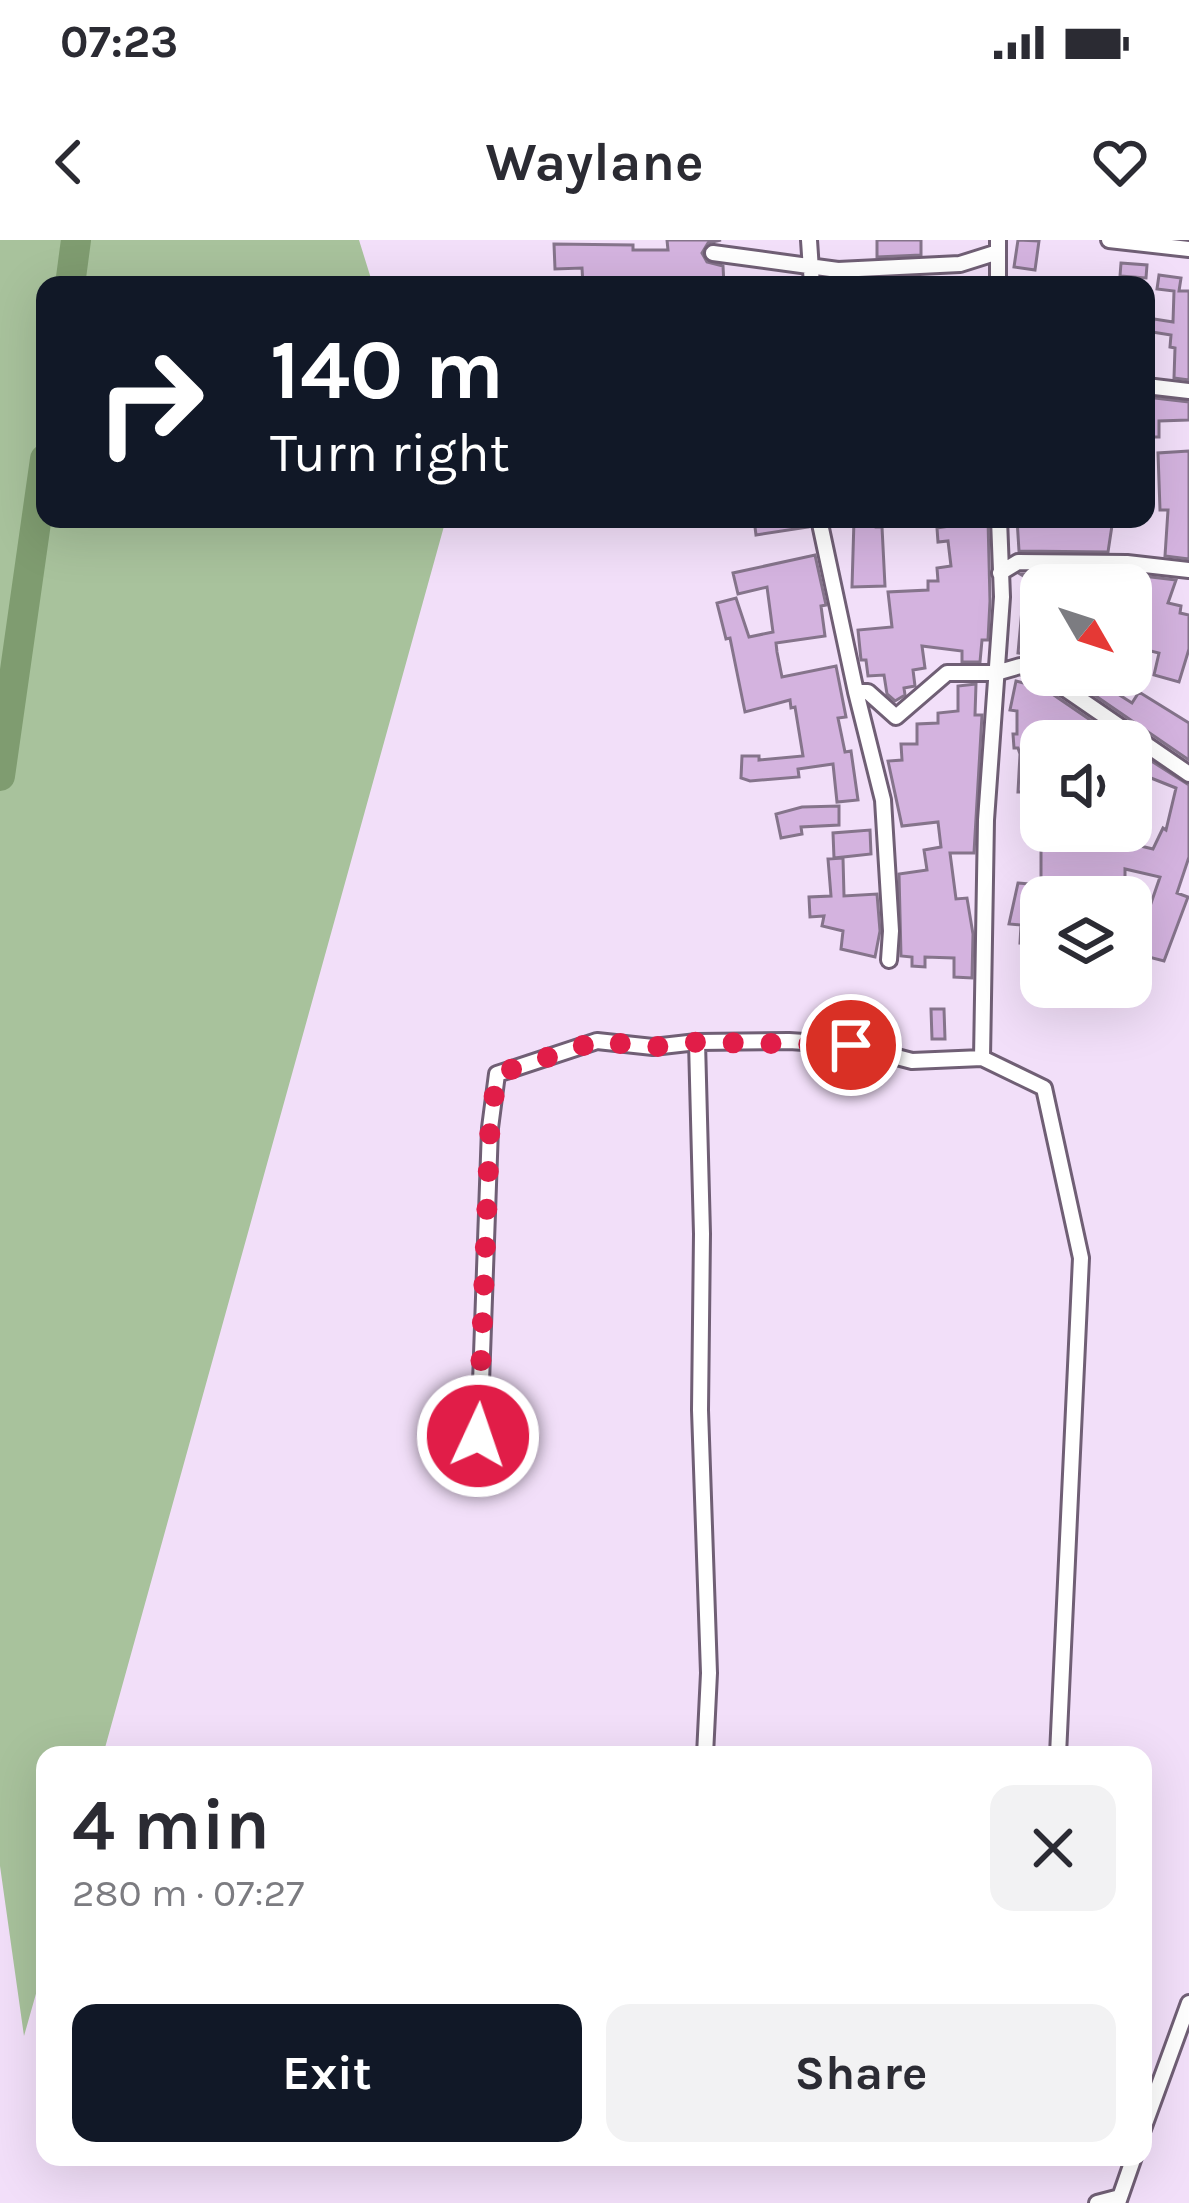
<!DOCTYPE html>
<html lang="en">
<head>
<meta charset="utf-8">
<style>
	body { margin:0; font-family:Karla,sans-serif; background:#f2f2f3; color:#2b2b33; height:100vh; display:flex; flex-direction:column; font-size:45px; white-space:nowrap }
	* { box-sizing:border-box; margin:0 }
	p { font-size:39px; color:#7c7c81 }
	.icon { flex:none; width:66px; height:66px; fill:none; stroke:currentColor; stroke-width:2; stroke-linecap:round; stroke-linejoin:round }
	.map { position:relative; flex:1; overflow:hidden }
	.details { position:absolute; left:36px; top:1506px; width:1116px; height:420px; display:flex; flex-direction:column; background:#fff; border-radius:24px; box-shadow:0 12px 48px #0002 }
	.details>* { flex:none }
	.guide { position:absolute; left:36px; top:36px; width:1119px; height:252px; border-radius:24px; box-shadow:0 12px 48px #0002; background:#111827; color:#fff; overflow:hidden }
	.needle { width:78px; rotate:129deg }
	.controls { position:absolute; left:1020px; top:324px; display:grid; gap:24px }
	.controls a { display:grid; place-items:center; width:132px; height:132px; border-radius:24px; background:#fff; box-shadow:0 12px 48px #0002; font-size:60px }
	.pin { position:absolute; display:grid; place-items:center; width:102px; height:102px; color:#fff; margin:-51px; border:6px solid #fff; border-radius:50%; box-shadow:0 3px 12px #0007 }
	.me { position:absolute; width:132px; margin:-66px; rotate:3deg; stroke-linejoin:round; filter:drop-shadow(0 0 9px #0008) }
	.turn { display:flex; align-items:center; gap:42px; height:252px; padding:0 36px; font-size:54px }
	.turn .icon { width:156px; height:156px; stroke-width:2.5 }
	.turn b { display:block; font-size:84px; line-height:102px }
	.round { display:grid; place-items:center; flex:none; width:126px; height:126px; border-radius:24px; background:#f2f2f3 }
	.headline { display:flex; align-items:center; justify-content:space-between; height:204px; padding:0 36px }
	h1 { font-size:72px; font-weight:700; line-height:90px }
	.primary-button { display:flex; gap:24px; margin-top:auto; padding:24px 36px }
	.primary-button a { flex:1; height:138px; border-radius:24px; background:#111827; color:#fff; font-size:48px; font-weight:700; line-height:138px; text-align:center }
	.primary-button a+a { background:#f2f2f3; color:#2b2b33 }
	.status { display:flex; justify-content:space-between; align-items:center; height:84px; padding:0 60px; background:#fff; direction:ltr }
	.status svg { height:33px; fill:currentColor }
	header { display:flex; justify-content:space-between; align-items:center; height:156px; padding:0 36px; background:#fff; font-size:54px; font-weight:700 }
	.map>svg:first-child { display:block }
</style>
</head>
<body>
<div class="status"><b>07:23</b><svg viewBox="0 0 49 12"><path d="M0 12V9h3v3zM5 12V6h3v6zM10 12V3h3v9zM15 12V0h3v12zM26 1h20v11H26zM47 4h2v5h-2z"/></svg></div>
<header><svg class="icon" aria-label="back" viewBox="0 0 24 24"><path d="M15 5l-7 7 7 7"/></svg>Waylane<svg class="icon" aria-label="heart" viewBox="0 0 24 24"><path d="M12 20l-8-8c-3-5 5-10 8-4 3-6 11-1 8 4z"/></svg></header>
<div class="map">
<svg width="1189" height="1963" viewBox="0 0 1189 1963">
	<rect width="100%" height="100%" fill="#f2dff9"/>
	<path fill="#a8c29c" d="M0,0h359l14,45h-328v234h401l-343,1236h-58v207l-21,74 -24,-170z"/>
	<g fill="none" stroke-linecap="round" stroke-linejoin="round">
		<path stroke="#7f9c70" stroke-width="30" d="M70,45l6,-45
			M0,536l45,-317"/>
	</g>
	<path fill="#d4b3df" stroke="#85748b" stroke-width="3" d="M667,0h54l-13,3 -6,10 5,9 16,4 1,19h-141l-1,-17 -27,1 -1,-25 79,1v5h35z
		M877,0h44v15l-44,2z
		M1018,0l21,1 -4,29 -21,-3z
		M1121,23l26,2 -1,13 -26,-2z
		M1159,35l22,3 -2,13h10v89l-15,-2 1,-30 -5,-1 1,-12 -19,-3 2,-13 19,3 1,-31 -17,-2z
		M1146,157l43,5v18l-30,1v16h-13z
		M1189,211v108l-24,-3 3,-46h-8l-2,-57z
		M754,279h53l1,8 -52,8z
		M875,279l1,8h6l3,59 -33,1 2,-67z
		M1017,279h96l-5,33 -89,-1z
		M988,280l2,81 -2,39h-6l-2,22h-18v-11l-40,-5 3,22 -12,2 2,16 -11,2 1,7 -10,6 -8,-7 -3,-19 -16,1 -2,-16h-5l-3,-30 34,-3 -4,-35 40,-2v-9h10l-1,-13 14,-2 -3,-25 -10,1 -1,-14z
		M815,315l11,50 -5,1 4,30 -49,7 1,9 5,25 54,-11 10,51 -8,1 7,34 6,-1 7,49 -21,2 -4,-38 -35,5 1,8 -49,4 -9,-3 1,-22h17v4l44,-4 -8,-49 -4,1 -1,-8 -45,12 -15,-74 -4,1 -9,-36 19,-5 13,39 24,-5 -6,-45 -29,7 -5,-21z
		M1020,334h106l50,6 -8,23 13,3 -1,7 9,2v34l-10,33 -25,-7 5,-22 -28,-7v-32l7,-29h-97v71l-23,-3 7,-76z
		M1097,435h18l-8,12 25,16 7,-11 50,31v37l-102,-70z
		M1016,441l29,8 76,52h-16l-23,-15 -3,15h-38l-4,91h-13l1,-40h-7l2,-38 -2,-6h-4l-1,-14h4v-23l-7,-1z
		M976,444l-1,31h7l-8,138h-24l6,46 11,-1 6,36 -1,44 -18,-1v-19l-29,-1v10l-13,-1v-9l-11,-1 -2,-82 28,-4 -3,-20 17,-3 -3,-25 -36,4 -14,-65 14,-1 -1,-16h16v-20l21,-1v-10l20,-2v-25z
		M1131,508l58,37v72l-12,36 11,4 -24,64 -27,-7 7,-24 -13,-2v-25l18,6 11,-32 -35,-8v28h-39v-5l-45,5v-51h30l1,-15h36l-1,7 46,11 10,-21 3,2 10,-42 -30,-12 -15,38z
		M839,566v19l-38,2 1,7 -21,4 -5,-24 26,-7z
		M870,590l1,24 -37,4 -1,-25z
		M843,618l1,38 33,-2 3,37 -5,26 -34,-8 2,-18 -21,-5 2,-10 -14,1 -1,-20 22,-1 -3,-37z
		M1018,643l23,2v59l-21,-1 1,-18 -12,-1z
		M931,769h13l1,30h-13z"/>
	<g fill="none" stroke-linecap="round" stroke-linejoin="round">
		<defs>
			<path id="street" d="M809,0l3,45
				M1109,0l80,9
				M713,13l125,17 122,-6 38,-12
				M998,45v-45
				M1146,146l43,5
				M819,279l37,173h12l28,25 51,-44h49l24,-7 21,7
				M1000,333l18,-11 109,1 62,7
				M1045,435l144,99
				M856,452l27,108 8,131 -2,29
				M697,802l5,192 -2,176 9,263 -4,82
				M982,818l62,30 37,170 -23,497
				M473,1237l7,-66 10,-283 7,-54 100,-33 56,6 44,-5 92,-1 62,4 61,16 70,-3 4,-238 16,-223 -3,-78
				M1143,1889l46,-126
				M1097,1963l23,-6
				M1118,1963l16,-46"/>
		</defs>
		<use href="#street" stroke="#705f75" stroke-width="20"/>
		<use href="#street" stroke="#fff" stroke-width="14"/>
	</g>
	<g fill="none" stroke-linecap="round" stroke-linejoin="round">
		<path stroke="#e11d48" stroke-width="21" stroke-dasharray="0 37.8" d="M478,1196l12,-308 7,-54 100,-33 56,6 44,-5 154,3"/>
	</g>
</svg>
<div class="controls">
<a><svg class="needle" viewBox="-14 -14 28 28"><path d="M0-13l5 13h-10z" fill="#e53935"/><path d="M0 13l5-13h-10z" fill="#7c7c81"/></svg></a>
<a><svg class="icon" aria-label="sound" viewBox="0 0 24 24"><path d="M4 9h4l5-4v14l-5-4H4zM17 9q2 3 0 6"/></svg></a>
<a><svg class="icon" aria-label="layers" viewBox="0 0 24 24"><path d="M12 4l9 5-9 5-9-5zM3 14l9 5 9-5"/></svg></a>
</div>
<div class="pin" style="left:851px;top:805px;background:#d93025"><svg class="icon" aria-label="arrive" viewBox="0 0 24 24"><path d="M6 21V4h12l-3 4 3 4H6"/></svg></div>
<svg class="me" style="left:478px;top:1196px" viewBox="-20 -20 40 40"><circle r="17" fill="#e11d48" stroke="#fff" stroke-width="3"/><path d="M0-11L8 9 0 5-8 9z" fill="#fff"/></svg>
<div class="guide">
<div class="turn"><svg class="icon" aria-label="right" viewBox="0 0 24 24"><path d="M7 20v-9h11M14 6l5 5-5 5"/></svg><div><b>140 m</b>Turn right</div></div>
</div>
<section class="details">
<div class="headline"><div><h1>4 min</h1><p>280 m · 07:27</p></div><a class="round"><svg class="icon" aria-label="close" viewBox="0 0 24 24"><path d="M6 6l12 12M18 6L6 18"/></svg></a></div>
<div class="primary-button"><a>Exit</a><a>Share</a></div>
</section>
</div>
</body>
</html>
